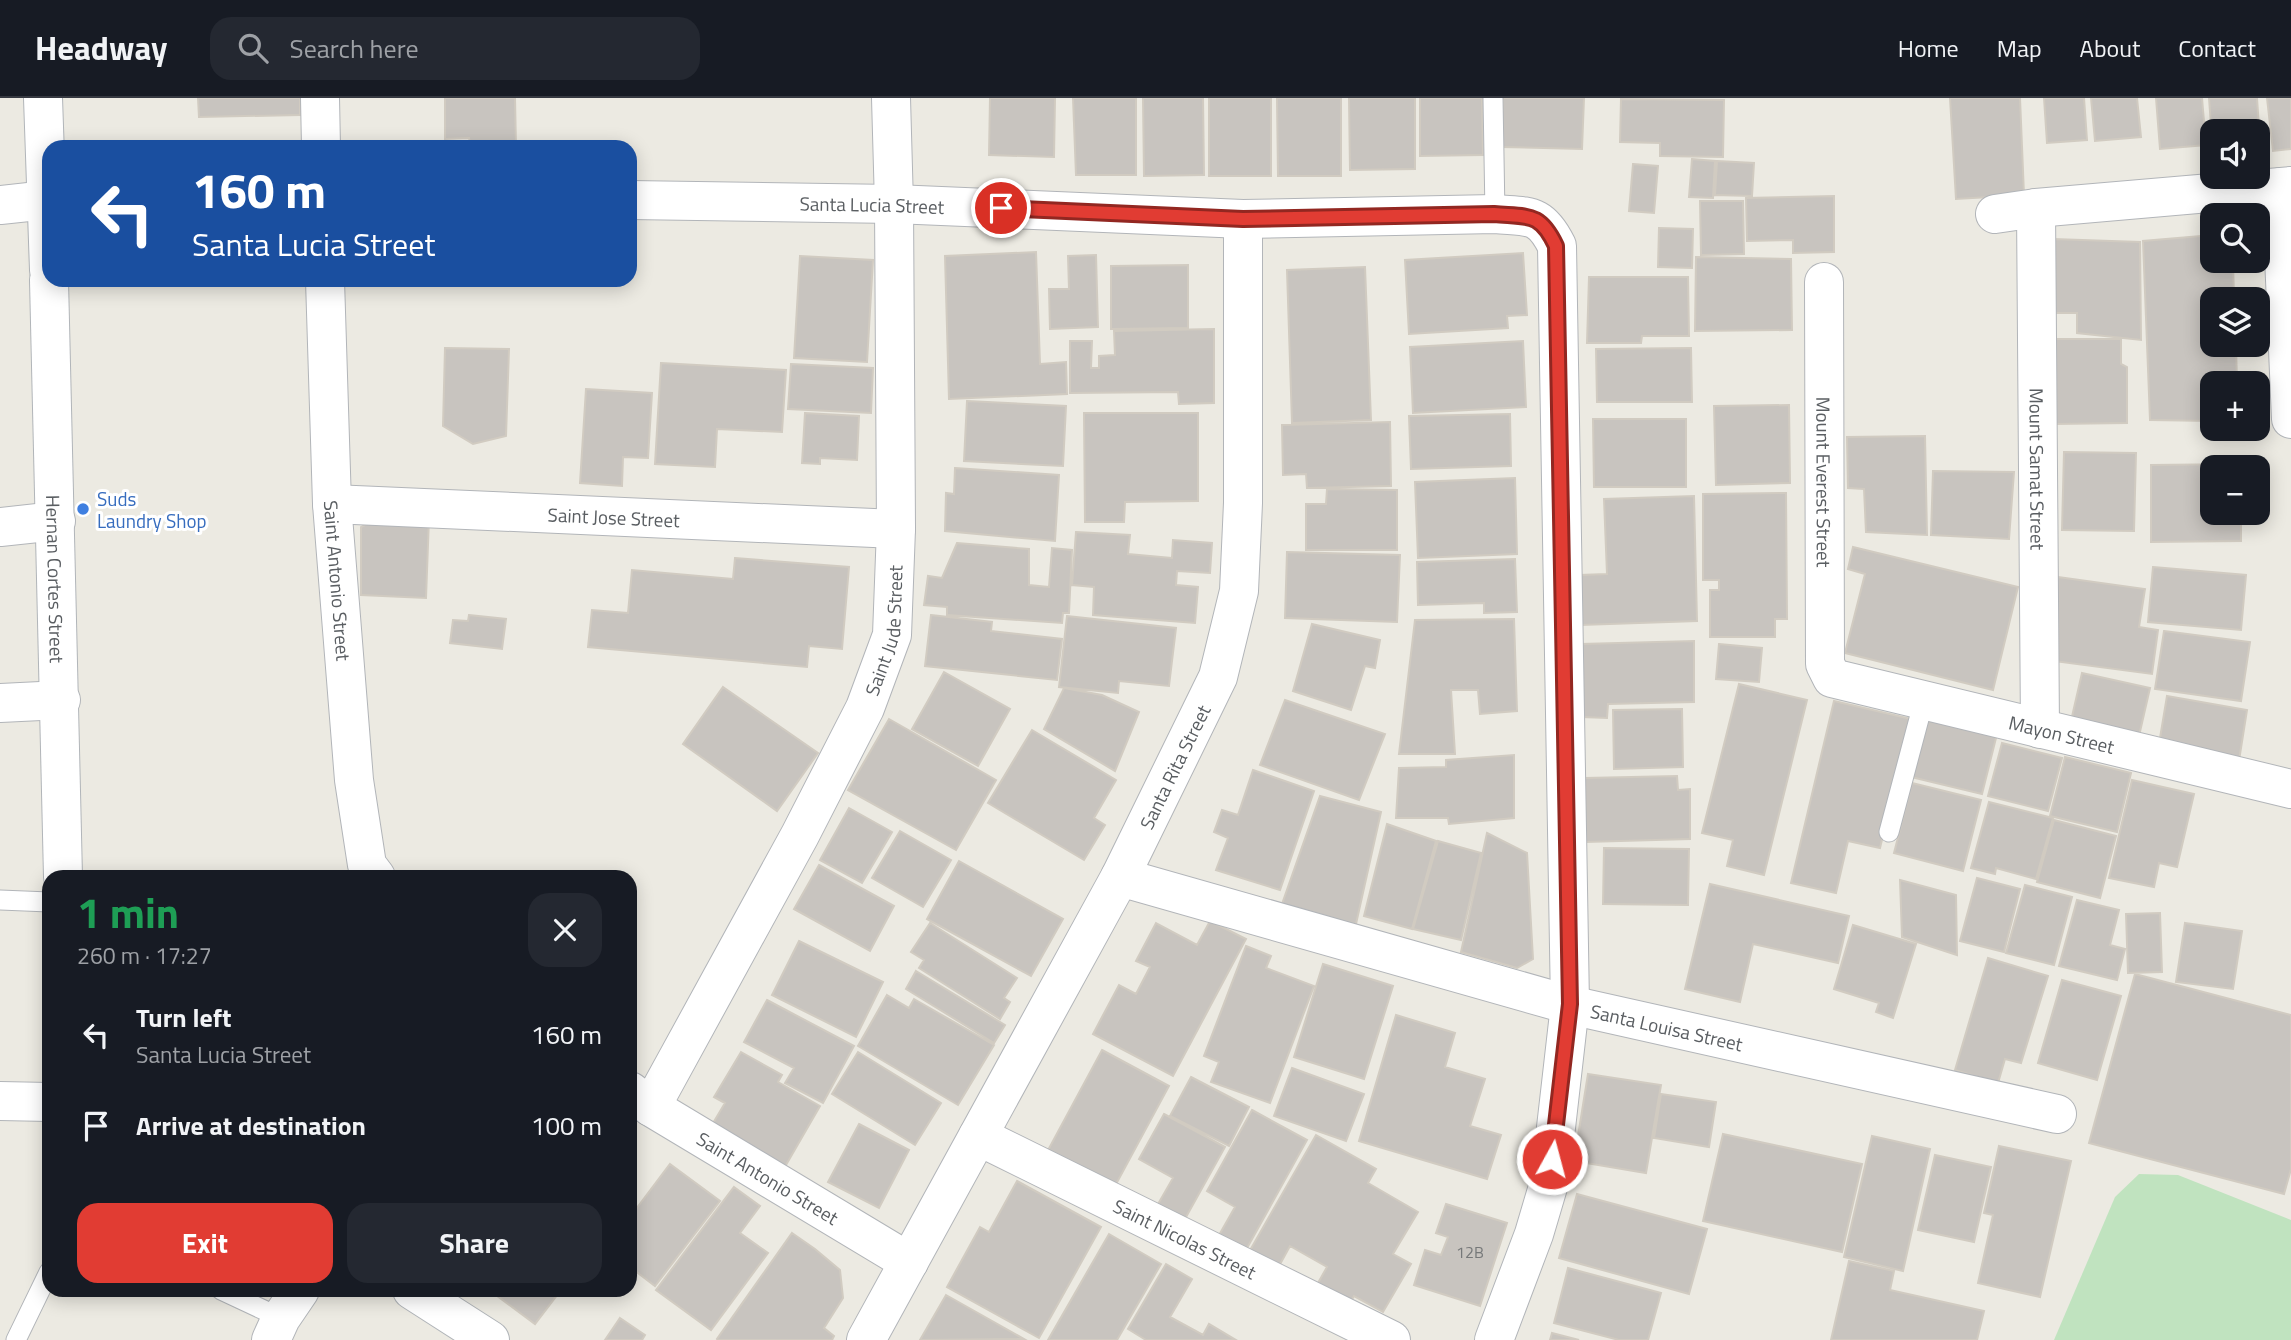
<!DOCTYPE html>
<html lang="en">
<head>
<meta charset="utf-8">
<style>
	body { margin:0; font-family:"Titillium Web",sans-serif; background:#242831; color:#f1f3f6; height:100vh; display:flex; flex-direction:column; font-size:26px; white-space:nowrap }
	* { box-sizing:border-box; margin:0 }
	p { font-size:23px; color:#9ea1a6 }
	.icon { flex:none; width:38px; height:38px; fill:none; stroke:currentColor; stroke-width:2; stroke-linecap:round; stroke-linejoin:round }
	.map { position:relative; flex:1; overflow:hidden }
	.sheet { position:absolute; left:42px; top:772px; width:595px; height:427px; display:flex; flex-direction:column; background:#171b24; border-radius:21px; box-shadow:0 4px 18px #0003 }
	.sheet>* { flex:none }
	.hud { position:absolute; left:42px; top:42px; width:595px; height:147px; border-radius:21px; box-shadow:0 4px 18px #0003; background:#1a4fa0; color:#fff; overflow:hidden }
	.tools { position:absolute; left:2200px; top:21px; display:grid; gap:14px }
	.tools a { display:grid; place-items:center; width:70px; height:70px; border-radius:14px; background:#171b24; box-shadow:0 4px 18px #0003; font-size:35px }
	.pin { position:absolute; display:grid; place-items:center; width:60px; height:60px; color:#fff; margin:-30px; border:4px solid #fff; border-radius:50%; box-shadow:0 2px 7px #0007 }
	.me { position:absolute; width:77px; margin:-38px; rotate:7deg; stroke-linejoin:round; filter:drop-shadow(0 0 5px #0008) }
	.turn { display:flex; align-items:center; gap:24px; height:147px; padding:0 35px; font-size:32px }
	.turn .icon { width:91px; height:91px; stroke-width:2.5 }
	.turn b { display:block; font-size:49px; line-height:60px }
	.round { display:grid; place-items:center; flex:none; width:74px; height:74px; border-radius:21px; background:#242831 }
	.summary { display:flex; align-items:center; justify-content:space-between; height:119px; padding:0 35px }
	h1 { font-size:42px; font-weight:700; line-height:52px; color:#1e9e55 }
	.primary-button { display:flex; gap:14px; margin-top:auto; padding:14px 35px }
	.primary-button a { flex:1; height:80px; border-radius:21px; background:#e13c33; color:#fff; font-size:28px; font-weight:700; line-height:80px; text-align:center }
	.primary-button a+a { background:#242831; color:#f1f3f6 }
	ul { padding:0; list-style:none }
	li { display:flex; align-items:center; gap:21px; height:91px; padding:0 35px }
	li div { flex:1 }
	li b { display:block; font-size:26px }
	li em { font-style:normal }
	header { display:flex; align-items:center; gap:42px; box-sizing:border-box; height:98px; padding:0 35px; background:#171b24; border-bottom:2px solid #363941 }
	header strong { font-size:33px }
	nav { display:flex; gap:38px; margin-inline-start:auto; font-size:24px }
	.search { width:490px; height:63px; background:#242831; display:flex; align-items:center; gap:18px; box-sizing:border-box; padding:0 24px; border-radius:21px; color:#9ea1a6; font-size:26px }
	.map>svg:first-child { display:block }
</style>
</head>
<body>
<header>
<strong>Headway</strong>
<div class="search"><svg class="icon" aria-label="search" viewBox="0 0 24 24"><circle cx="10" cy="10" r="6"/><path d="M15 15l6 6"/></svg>Search here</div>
<nav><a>Home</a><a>Map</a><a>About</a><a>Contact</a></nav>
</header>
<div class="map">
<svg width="2291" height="1242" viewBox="0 0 2291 1242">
	<rect width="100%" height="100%" fill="#eceae2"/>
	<path fill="#c0e3bf" d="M2139,1076l39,1 113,45v120h-237l61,-143z"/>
	<path fill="#c8c4bf" stroke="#d1cbc1" stroke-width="2" d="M198,0h102v17l-101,2z
		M445,0h70l1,49h-45l-2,-9 -24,1z
		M990,0h65l-1,59 -65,-2z
		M1073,0h63v77h-60z
		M1143,0h60l1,77 -60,1z
		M1209,0h62v78h-62z
		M1277,0h64v78h-63z
		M1349,0h66v71l-65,1z
		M1420,0h62l1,57 -63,1z
		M1503,0h81l-2,51 -80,-2z
		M1950,0h70l4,97 -68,4z
		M2044,0h40l3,42 -40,3z
		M2091,0h46l4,39 -46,4z
		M2156,0h46l4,47 -46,4z
		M2209,0h48l3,44h-2v-11h-46v8z
		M2267,0h24v51l-18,2z
		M1621,1l103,1 -1,57 -63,-1v-13l-40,-1z
		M1692,61l23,2 -2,37 -24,-1z
		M1717,63l37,2 -2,33 -37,-1z
		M1633,66l25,2 -4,47 -25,-2z
		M1834,98v56l-41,1v-13l-46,1 -1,-43z
		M1700,103h43l1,53 -43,1z
		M1659,130l34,1 -1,39 -34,-1z
		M2212,137v26h21l1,38h-22v46h24l1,38h-25v38l-62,-1 -7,-179z
		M2053,141l87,3 1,98 -64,-7v-20h-25z
		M1036,154l4,112 26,-2 1,32 -118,5 -4,-143z
		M1523,155l4,62 -20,1 1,12 -99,6 -4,-74z
		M1096,157l2,72 -48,2 -1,-40h20l-1,-33z
		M800,158l73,4 -6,102 -73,-4z
		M1696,159l95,2 1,71 -97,1z
		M1188,167v63l-77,1v-63z
		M1365,169l6,153 -79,3 -5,-153z
		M1589,179h99l1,59h-47l-1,7h-54z
		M1214,231v74l-35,1 -1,-12 -108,1v-52h22l-1,27h8v-12l16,-1 -1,-24z
		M2055,241h66v25l6,3v56l-72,1z
		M1523,243l3,66 -113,6 -3,-66z
		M445,250l64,1 -3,87 -33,8 -30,-18z
		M1691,250l1,54h-95l-1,-53z
		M661,265l125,7 -4,62 -65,-3 -2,38 -60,-3z
		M791,266l82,4 -2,45 -83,-4z
		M586,291l66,4 -4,65 -25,-1 -1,29 -42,-3z
		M967,303l99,5 -3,60 -99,-5z
		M1789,307l1,78 -74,2 -2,-79z
		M805,315l54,3 -2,44 -37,-2v6l-18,-1z
		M1084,315h114v88l-73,1 -1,20h-39z
		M1510,316l1,52 -100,3 -2,-53z
		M1593,321h93v68h-92z
		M1390,324l1,64 -84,2 -1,-14 -23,1 -1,-50z
		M1925,338l2,99 -61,-3 -2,-43 -16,-1 -1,-51z
		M2064,354l72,1 -2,78 -72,-1z
		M2241,366v3h-29v46h29v28l-90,1v-77z
		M955,370l104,7 -4,66 -110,-10 1,-38 8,1z
		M1933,373l81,1 -5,67 -78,-4z
		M1515,380l2,76 -99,4 -3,-76z
		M1327,391l70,1v60h-91v-46h20z
		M1786,395l1,126h-12v18h-65v-47h9v-10h-16v-86z
		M1694,398l3,125 -116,4 -1,-50 27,-1 -3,-75z
		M380,419l49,1 -3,80 -65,-3v-68z
		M1076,434l54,3 -2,19 44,4 1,-18 39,3 -2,30 -33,-2 -1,14 22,2 -3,36 -102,-8 1,-28 -22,-2z
		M957,445l72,6v36l20,2 3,-39 20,2 -3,63h-6l-1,10 -115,-8v-8l-23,-2 4,-29 14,2z
		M1853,449l165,40 -25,103 -148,-37 20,-79 -17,-5z
		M1287,454l113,3 -3,67 -112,-4z
		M735,460l114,9 -7,82 -33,-3 -2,21 -219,-20 4,-37 36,3 4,-43 101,9z
		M1515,461l2,53 -33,1v-10l-66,2 -1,-43z
		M2153,469l93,8 -5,55 -93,-8z
		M2058,479l87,12 -6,38 19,3 -6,44 -106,-14z
		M469,517l37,4 -4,30 -52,-6 3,-23 15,1z
		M931,517l61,7 -1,9 71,8 -5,41 -132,-14z
		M1067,518l109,12 -7,58 -50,-5 -1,12 -59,-6z
		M1514,521l3,92 -37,3 -2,-24h-27l4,64h-56l16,-134z
		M1312,526l68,16 -5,28 -10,-2 -14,44 -58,-19z
		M2164,533l86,11 -9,59 -86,-12z
		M1694,543v61l-86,2 -1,14 -25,-1 -1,-73z
		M1719,546l43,4 -3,34 -43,-3z
		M944,574l66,37 -32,57 -66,-37z
		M2082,575l68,15 -11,48 -68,-15z
		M1739,586l68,16 -43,175 -37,-9 6,-26 -31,-7z
		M723,589l95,66 -41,58 -94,-67z
		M1064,590l38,7 37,17 -24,59 -71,-42z
		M2167,598l80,14 -9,57 -79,-23z
		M1285,602l100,34 -26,66 -99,-35z
		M1834,603l77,18 -31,129 -32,-7 -12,52 -45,-10z
		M1682,611l1,58 -69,2 -1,-59z
		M1927,615l71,17 -16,64 -71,-17z
		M889,621l107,61 -40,70 -108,-60z
		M1032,632l84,50 -22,38 11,7 -21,35 -96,-57z
		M2002,645l60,15 -14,53 -60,-15z
		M1514,657v63l-65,6 -1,-6h-52l3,-50 47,-1v-7z
		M2065,659l66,16 -14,59 -67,-16z
		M1253,672l61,21 -34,99 -64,-20 12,-32 -14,-6 8,-22 16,5z
		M1677,678l1,14 12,-1v50l-104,3 -1,-64z
		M2132,682l62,14 -17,73 -18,-4 -5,24 -45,-9z
		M1912,685l69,17 -18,71 -69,-18z
		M1320,698l61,16 -25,112 -74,-20z
		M1989,704l64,16 -17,61 -40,-11 -1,6 -24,-6z
		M849,710l43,24 -30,51 -42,-23z
		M2054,722l62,16 -16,62 -63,-16z
		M1387,726l49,17 -24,88 -48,-13z
		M900,733l51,29 -28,47 -51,-29z
		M1487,735l40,20 6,106 -16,9 -56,-16z
		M1438,743l43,12 -20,87 -48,-11z
		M1604,750l85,1 -1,56 -85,-1z
		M959,763l104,58 -32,57 -104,-57z
		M819,767l75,41 -24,45 -76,-42z
		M1977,780l43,11 -16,63 -44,-11z
		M1900,782l56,15 1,60 -55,-18z
		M1710,786l139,32 -11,47 -85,-19 -13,58 -55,-13z
		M2025,787l47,12 -18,68 -48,-12z
		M2077,802l42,10 -9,35 15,4 -8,31 -58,-14z
		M2160,815l2,59 -34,1 -2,-59z
		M1210,823l36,18 -73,137 -80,-42 26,-49 17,9 14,-27 -14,-6 20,-38 41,22z
		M930,825l87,55 -13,20 6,4 -10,17 -81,-51 5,-8 -13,-8z
		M2185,825l57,8 -9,58 -57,-7z
		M1853,827l63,19 -23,74 -17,-6 3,-9 -45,-14z
		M799,843l84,41 -27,55 -84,-42z
		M1246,848l25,10 -5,12 48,18 -44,117 -59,-21 8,-20 -15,-6z
		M1988,860l60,18 -27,87 -16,-4 -7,24 -43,-13z
		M1323,866l70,22 -29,93 -70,-22z
		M916,873l89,54 -11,18 -88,-54z
		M2135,876l156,41v154l-7,25 -195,-51z
		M2062,882l59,16 -24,84 -59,-17z
		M887,897l22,13 5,-9 80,46 -36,60 -100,-59z
		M767,902l87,46 -31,57 -38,-20 9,-15 -50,-26z
		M1396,917l59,18 -10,34 40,12 -15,47 31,9 -14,44 -128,-38z
		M1102,952l67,36 -55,102 -67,-36z
		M741,954l41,23 -4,7 42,24 -38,66 -73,-42 16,-27 -11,-6z
		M858,954l83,51 -26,42 -83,-51z
		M1292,970l72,26 -18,47 -72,-25z
		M1588,976l73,11 -15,88 -72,-12z
		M1191,979l58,30 -20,39 -59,-30z
		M1661,996l55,8 -7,45 -55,-9z
		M1252,1012l55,30 -61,110 -27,-15 16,-28 -28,-16z
		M1164,1016l61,33 -40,72 -27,-15 15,-26 -34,-19z
		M859,1026l50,26 -30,58 -51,-26z
		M1723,1036l139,30 -20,88 -139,-31z
		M1316,1037l60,34 -8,14 50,29 -25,42 18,10 -28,48 -29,-16 -7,12 -33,-18 13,-23 -37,-21 -12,22 -29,-16z
		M1872,1038l58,13 -27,122 -59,-14z
		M1999,1048l72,15 -31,136 -62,-14 15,-68 -9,-2z
		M1935,1057l56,12 -17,75 -56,-12z
		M670,1066l50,37 -65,85 -25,-19v-50z
		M1017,1083l84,46 -62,111 -92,-51 33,-60 9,5z
		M734,1089l26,19 -20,27 28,20 -57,77 -55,-40z
		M1577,1096l130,35 -18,65 -130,-36z
		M1446,1106l61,19 -27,83 -66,-21 11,-35 16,5 7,-18 -12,-4z
		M792,1135l23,16 25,21 3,28 -19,30 10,8 -2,4h-114l-1,-1z
		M1109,1136l52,30 -44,76h-69z
		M1849,1163l45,10 -4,19 94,21 -7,29h-146z
		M1166,1166l26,15 -22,38 33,18 6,-11 27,16h-90l-18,-11z
		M1568,1170l93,25 -13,47h-29l-65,-17z
		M489,1192h72l-26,34z
		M946,1197l78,44 -104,1z
		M620,1220l25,17 -3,5h-37z
		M1552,1235l27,7h-29z"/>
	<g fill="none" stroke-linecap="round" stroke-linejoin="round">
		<defs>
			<path id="service" d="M1493,0l2,116
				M1889,734l35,-132
				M0,802l49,2
				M221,1192l60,28
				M16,1242l33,-68"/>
			<g id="minor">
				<path d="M320,0l1,49"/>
				<path d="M2281,89l10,232"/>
				<path id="s1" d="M630,102l264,4 349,15 252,-5c34,3 45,-2 62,32l13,759 -20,175 -16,54 -40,106"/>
				<path d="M0,107l47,-5"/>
				<path id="s2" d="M2036,110l4,521"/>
				<path d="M1995,116l41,-6 255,-22"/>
				<path id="s3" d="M325,182l7,224 22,276 13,85 9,12"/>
				<path id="s4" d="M1824,184l1,382 7,14 459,111"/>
				<path id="s5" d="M332,406l564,25"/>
				<path d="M0,429l56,-6"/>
				<path d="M0,605l61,-3"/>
				<path id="s6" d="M1120,779l450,128 487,109"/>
				<path id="s7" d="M630,993l21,16 258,155"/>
				<path d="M0,1003l49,1"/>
				<path id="s8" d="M651,1009l149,-272 65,-127 27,-73 4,-106 -2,-325 -3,-106"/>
				<path id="s9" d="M978,1038l413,204"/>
				<path d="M271,1242l10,-22 19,-28"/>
				<path id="s10" d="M866,1242l254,-463 98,-200 21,-86 4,-88v-284"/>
			</g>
			<g id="secondary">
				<path d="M43,0l6,172"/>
				<path id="s11" d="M49,182l14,597"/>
				<path d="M412,1192l78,50"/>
			</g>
		</defs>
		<use href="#service" stroke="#b2b5b9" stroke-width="21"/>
		<use href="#minor" stroke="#b2b5b9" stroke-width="40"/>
		<use href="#secondary" stroke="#b1b5b9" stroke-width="40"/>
		<use href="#service" stroke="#fff" stroke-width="19"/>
		<use href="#minor" stroke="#fff" stroke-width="38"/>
		<use href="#secondary" stroke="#fff" stroke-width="38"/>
	</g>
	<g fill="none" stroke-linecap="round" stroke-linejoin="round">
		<defs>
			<path id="route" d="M1001,110l242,11 251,-5c35,3 46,-2 62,32l14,758 -18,155"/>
		</defs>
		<use href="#route" stroke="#922721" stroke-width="18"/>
		<use href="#route" stroke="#e13c33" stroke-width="12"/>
	</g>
	<circle fill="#3f7fe0" stroke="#fff" stroke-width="2.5" cx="83" cy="411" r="7"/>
	<g text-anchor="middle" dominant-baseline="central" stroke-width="6" stroke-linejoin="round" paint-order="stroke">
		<g font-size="16" fill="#767879">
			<text x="1470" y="1154">12B</text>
		</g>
		<g font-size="19" fill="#5a5e62" stroke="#fff">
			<text stroke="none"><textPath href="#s1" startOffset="242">Santa Lucia Street</textPath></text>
			<text stroke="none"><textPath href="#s2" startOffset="261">Mount Samat Street</textPath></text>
			<text stroke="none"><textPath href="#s4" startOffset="200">Mount Everest Street</textPath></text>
			<text stroke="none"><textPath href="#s5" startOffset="282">Saint Jose Street</textPath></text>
			<text stroke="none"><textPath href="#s11" startOffset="299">Hernan Cortes Street</textPath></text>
			<text stroke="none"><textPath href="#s3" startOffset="301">Saint Antonio Street</textPath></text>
			<text stroke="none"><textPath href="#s8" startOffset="534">Saint Jude Street</textPath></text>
			<text stroke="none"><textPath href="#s4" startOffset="634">Mayon Street</textPath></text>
			<text stroke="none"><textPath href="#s10" startOffset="651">Santa Rita Street</textPath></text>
			<text stroke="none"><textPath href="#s6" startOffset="567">Santa Louisa Street</textPath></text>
			<text stroke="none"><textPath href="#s7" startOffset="163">Saint Antonio Street</textPath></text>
			<text stroke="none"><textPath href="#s9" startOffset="231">Saint Nicolas Street</textPath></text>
		</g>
		<g font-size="19" fill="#366cbe" stroke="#fff" text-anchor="start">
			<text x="97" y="400">Suds<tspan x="97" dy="22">Laundry Shop</tspan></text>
		</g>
	</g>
</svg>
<div class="tools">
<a><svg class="icon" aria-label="sound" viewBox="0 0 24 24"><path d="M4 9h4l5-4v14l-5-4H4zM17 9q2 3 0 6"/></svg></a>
<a><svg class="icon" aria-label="search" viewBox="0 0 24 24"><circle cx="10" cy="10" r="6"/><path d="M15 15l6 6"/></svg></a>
<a><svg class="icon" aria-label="layers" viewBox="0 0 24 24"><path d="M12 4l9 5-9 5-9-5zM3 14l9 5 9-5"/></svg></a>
<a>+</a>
<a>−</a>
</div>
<div class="pin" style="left:1001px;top:110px;background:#d93025"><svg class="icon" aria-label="arrive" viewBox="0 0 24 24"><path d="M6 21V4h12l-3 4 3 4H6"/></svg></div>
<svg class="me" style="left:1552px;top:1061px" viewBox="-20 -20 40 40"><circle r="17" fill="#e13c33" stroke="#fff" stroke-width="3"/><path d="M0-11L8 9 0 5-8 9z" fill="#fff"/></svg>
<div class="hud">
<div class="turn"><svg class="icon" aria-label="left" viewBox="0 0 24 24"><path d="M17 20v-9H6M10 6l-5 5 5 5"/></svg><div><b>160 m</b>Santa Lucia Street</div></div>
</div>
<section class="sheet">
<div class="summary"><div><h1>1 min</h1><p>260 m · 17:27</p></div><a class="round"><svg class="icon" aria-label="close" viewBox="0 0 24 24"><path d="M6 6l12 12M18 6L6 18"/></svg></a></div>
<ul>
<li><svg class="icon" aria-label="left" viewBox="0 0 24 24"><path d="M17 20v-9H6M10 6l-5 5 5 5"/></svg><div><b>Turn left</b><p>Santa Lucia Street</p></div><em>160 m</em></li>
<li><svg class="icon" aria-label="arrive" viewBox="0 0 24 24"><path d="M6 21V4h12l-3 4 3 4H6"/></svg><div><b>Arrive at destination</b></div><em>100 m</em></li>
</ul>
<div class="primary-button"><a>Exit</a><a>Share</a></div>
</section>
</div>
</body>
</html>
